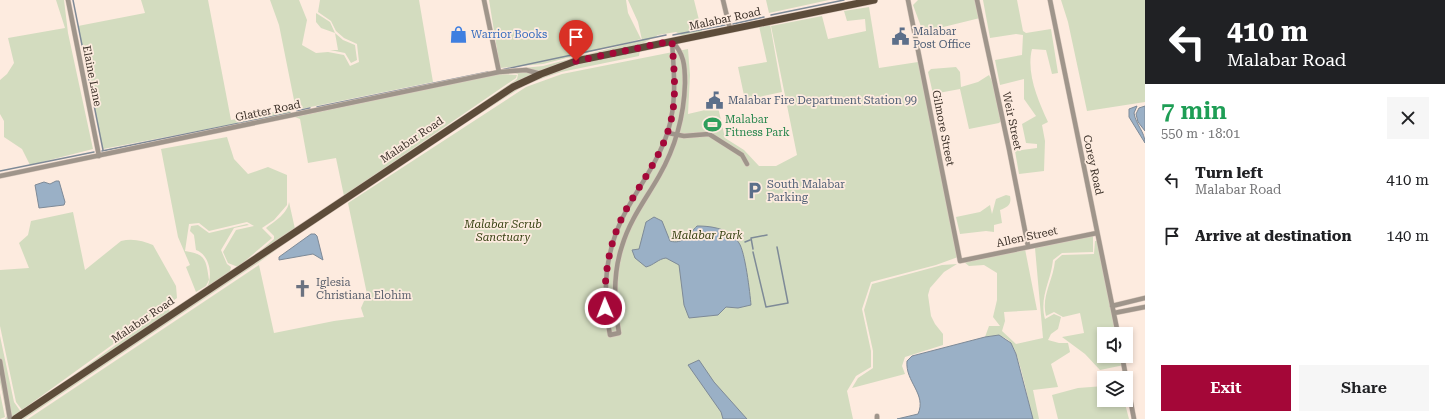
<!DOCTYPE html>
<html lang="en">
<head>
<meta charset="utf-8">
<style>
	body { margin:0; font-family:"Roboto Serif",serif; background:#f6f6f6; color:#202124; height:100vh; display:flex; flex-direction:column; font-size:15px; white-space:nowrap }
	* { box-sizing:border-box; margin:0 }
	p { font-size:13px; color:#757577 }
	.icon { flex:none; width:22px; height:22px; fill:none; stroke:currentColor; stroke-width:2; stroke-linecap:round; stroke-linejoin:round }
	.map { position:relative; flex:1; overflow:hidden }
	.side { display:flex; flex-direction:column; background:#fff; width:300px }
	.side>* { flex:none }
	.hud { background:#202124; color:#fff; overflow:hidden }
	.fabs { position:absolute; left:1097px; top:327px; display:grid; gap:8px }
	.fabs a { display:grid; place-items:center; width:36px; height:36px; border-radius:0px; background:#fff; box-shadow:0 2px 6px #0003; font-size:20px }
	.pin { position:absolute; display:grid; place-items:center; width:34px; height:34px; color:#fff; margin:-41px -17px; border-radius:50% 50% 50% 0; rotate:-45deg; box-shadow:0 0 4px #0007 }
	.pin .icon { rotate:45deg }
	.me { position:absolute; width:44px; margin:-22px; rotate:359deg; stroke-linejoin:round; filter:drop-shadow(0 0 3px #0008) }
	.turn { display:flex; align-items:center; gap:14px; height:84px; padding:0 16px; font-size:18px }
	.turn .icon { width:52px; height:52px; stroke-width:2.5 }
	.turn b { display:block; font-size:28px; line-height:34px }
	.round { display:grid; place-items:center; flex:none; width:42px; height:42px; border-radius:0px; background:#f6f6f6 }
	.headline { display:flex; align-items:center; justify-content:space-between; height:68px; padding:0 16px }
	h1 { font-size:24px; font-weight:600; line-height:30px; color:#1e9e55 }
	.cta { display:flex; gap:8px; margin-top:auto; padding:8px 16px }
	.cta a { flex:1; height:46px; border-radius:0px; background:#a40738; color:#fff; font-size:16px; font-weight:600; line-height:46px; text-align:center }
	.cta a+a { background:#f6f6f6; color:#202124 }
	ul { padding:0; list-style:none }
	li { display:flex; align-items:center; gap:12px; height:56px; padding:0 16px }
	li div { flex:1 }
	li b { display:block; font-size:15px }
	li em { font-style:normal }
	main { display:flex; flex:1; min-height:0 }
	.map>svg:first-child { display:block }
</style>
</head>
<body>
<main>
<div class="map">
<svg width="1145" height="419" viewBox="0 0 1145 419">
	<rect width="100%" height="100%" fill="#fdebdf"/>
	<path fill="#d3dcbf" d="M56,0h8l4,33 25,116 -63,16 -8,-16 -18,-12v-16l-4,-7v-34l7,-6 7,-11 -6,-25 57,-10z
		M141,0h67l23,120 59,-11 1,4 -188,36 -25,-123 67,-13z
		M270,0h29l8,20 -5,25 14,8 12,-1 16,3 6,11 9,-4 -2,-18 -13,-6 -8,-7 -5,-10 -13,-9 2,-12h99l14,82 -137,28 -17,-85z
		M489,0h137l2,13 13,26 -98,25 -43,4z
		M628,0h66l8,32 -19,4 -7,-4 -18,3 -18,10 -64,14 -104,51 45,-31 1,-5 -16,-4 41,-4 99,-26 -4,-18z
		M766,0h63l-60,13z
		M918,0h57l5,18 -57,14 -10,-27z
		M983,0h34l6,31 3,2 25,-4 7,44 -6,1 -6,-24 -14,-1c-6,24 6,51 16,73l-6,3 3,16 -1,30 -25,3 -4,-23 22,-3v-4l-11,-1 -4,-19 14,-8 -12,-17v-20l-24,6 -5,-25 27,-5 1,-20 -7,-1 -26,4z
		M1061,0h84v102l-58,9 -19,-89z
		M869,7l10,61 39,-6 40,195 -22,8 -65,17 -9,27 9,42v16l-15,9 -9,15 6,28h-825l231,-154 15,68 60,-12 30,-4 -3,-9 6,-14 -19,-91 178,-116 36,-13 126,-25 2,26 -2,39 30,-7 7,31 19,12 15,16h17l21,-11 -26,-129 51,-10 6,23 38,-8 -1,-12 -18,2 -3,-10z
		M316,13l14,9 5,11 8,7 12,5 2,15 -6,3 -6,-10 -15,-3h8l-3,-17 -14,-5 -5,-6z
		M770,24l12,68 -37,8 -7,-33 29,-5 -8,-36z
		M640,50l-1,6 -78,16 -15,5 -21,8 -50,32 -1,-2c11,-7 22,-15 34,-22 40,-24 86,-33 132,-43z
		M956,67l4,5 1,15 17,-5 11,-7 4,8 8,38 -2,2 -30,6 -9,-40 -27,5 -5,-22 3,-3z
		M499,74l18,1 -1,3 -172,118 -8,-38 -28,5 -8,-44 -5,-2z
		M227,137l7,22 14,15 20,-7 19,8v30l-13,15 -12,8 10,10 -34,29 -10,-4 -5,-11 13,-22 18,-4 -7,-4 -38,9 -10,-8 -10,1 -4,27c21,3 21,9 24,29l-3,6 -10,6 -10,-25 4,-2 -12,-28 -17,-88z
		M1006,195l4,1c2,9 -3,11 -10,14l2,13 -8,2v7l-8,-1 -26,3 -4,-17 24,-5 10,-7 2,9 4,-15z
		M289,202l6,27 -42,28 21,-18v-3l-8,-8c8,-6 22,-15 23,-26z
		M73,212l12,58 36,-29c12,-3 22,0 32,4l23,41 1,12 -155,112 -6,-8 -16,-76v-56l29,-2 -10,-25 9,-8 3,-14z
		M247,224l2,1 -15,3 -13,22 6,14 4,3 -1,5 -23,15c6,-11 3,-32 -11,-37l-2,-15 -4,-4 1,-5 7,-1 11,8z
		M1093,236v16l-31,1 -9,7c-2,21 -14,37 -8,59l9,-5 7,3 -3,12 -7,5 -3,6 11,3h9l2,9 -19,12 7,23 -25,3 6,29h-6c-4,-14 -14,-68 -23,-77 -7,-8 -15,-6 -25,-5l4,-11h11l-7,-9 4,-17v-27l-13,-8 -15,1 -5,-4 61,-13 12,61 -33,2 1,9 -3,10 14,13 27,-6 -8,-90z
		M291,239l-33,24 -234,156h-4z
		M1095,241h4l17,93h-12v22h18l2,9 -24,5 -15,-16 -23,-17 22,-4 -4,-20 -17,4 -9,-5 -8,4c-5,-20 7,-35 9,-55l7,-6 32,-1z
		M957,264l-13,8 -14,16 -2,7 3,21 4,8 8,10v11l-38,12 -3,9 3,8 -53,14 6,-10 15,-10v-17l-9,-41 8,-26 70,-19z
		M168,307l2,5 -114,76z
		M0,336l14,66 7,10 -10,7h-6l2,-3 -7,-34z
		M1104,386v14h20l5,19h-71l-6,-24 26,-7z
		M0,393l5,24 -5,2z"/>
	<path fill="#9ab0c6" stroke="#7e8a97" d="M1137,106l-3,7c2,12 11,19 11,30l-16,-26v-8z
		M1145,106v25l-7,-9 -2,-8 3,-6z
		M56,181h3l6,21 -1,3 -25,3 -4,-23 9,-3 6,2z
		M654,217l8,4 8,20c13,4 19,-7 27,-15 16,0 33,3 42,17 6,8 11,50 12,62l-13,3 -12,-1 -8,8 -29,3 -5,-13 -5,-40 -13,-7c-8,1 -12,7 -20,9l-11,-9 -3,-8 7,-1 7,-27z
		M311,234h4l2,2 6,24 -10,-6 -34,6v-3z
		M999,335l12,8 5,11 17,65h-136l21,-5c9,-20 -13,-32 -11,-53l5,-5 73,-19z
		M699,360l15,22 33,37h-24l-2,-7 -33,-47z"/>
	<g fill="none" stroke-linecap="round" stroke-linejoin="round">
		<path stroke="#7e8a97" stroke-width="1.5" d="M73,0l30,150
			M771,15l73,-15
			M733,24l31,-7
			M673,35l52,-10
			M501,70l165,-35
			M317,107l171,-35
			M297,111l13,-3
			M102,151l188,-38
			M0,171l94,-19
			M745,242l5,-2
			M753,249l-2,-11 16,-3
			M753,252l13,55 22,-4 -11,-56"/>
		<defs>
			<path id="street" d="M68,0l31,156
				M484,0l15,72
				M723,0l7,29
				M908,0l52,261 137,-28
				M977,0l32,149 19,97
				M1050,0l68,334
				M672,41c12,13 13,24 13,42 -1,33 -10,65 -26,93 -13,23 -29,43 -37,70 -9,27 -8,59 -3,87l-9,2c-8,-42 -5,-86 16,-124 14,-26 33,-51 42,-80 9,-29 6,-60 4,-90z
				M668,133l16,3 25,-2 33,21 5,9
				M0,176l499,-104 27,-2 15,4
				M1112,306l33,-8
				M1114,313l31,-6
				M1122,356l12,63
				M0,361l10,58
				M877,419v-3"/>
			<path id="primary" d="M15,419l498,-332 28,-13 35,-13 298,-61"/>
		</defs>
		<use href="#street" stroke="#dac9be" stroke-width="5.5"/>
		<use href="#primary" stroke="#dac9be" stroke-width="8"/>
		<use href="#street" stroke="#9f958b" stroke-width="4.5"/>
		<use href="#primary" stroke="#5d4c3a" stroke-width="7"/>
	</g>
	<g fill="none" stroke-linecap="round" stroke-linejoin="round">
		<path stroke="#a40738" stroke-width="7" stroke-dasharray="0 12.6" d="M576,61l96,-20c2,30 6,61 -4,90 -11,34 -34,60 -48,91 -12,27 -16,58 -15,86"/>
	</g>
	<defs>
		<symbol id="shop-bare" viewBox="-9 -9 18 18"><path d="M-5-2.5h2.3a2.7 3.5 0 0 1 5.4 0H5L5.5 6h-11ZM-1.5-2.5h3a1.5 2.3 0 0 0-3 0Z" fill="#3f7fe0" stroke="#fdebdf" stroke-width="2.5" paint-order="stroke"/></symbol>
		<symbol id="civic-bare" viewBox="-9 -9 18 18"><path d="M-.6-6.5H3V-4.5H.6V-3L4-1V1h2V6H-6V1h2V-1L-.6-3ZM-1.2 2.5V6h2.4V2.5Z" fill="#5c6f8a" stroke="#fdebdf" stroke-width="2.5" paint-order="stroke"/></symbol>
		<symbol id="stadium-bare" viewBox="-9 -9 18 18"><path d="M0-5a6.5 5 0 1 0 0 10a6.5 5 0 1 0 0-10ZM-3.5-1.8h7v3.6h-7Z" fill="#2e9e5b" stroke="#fdebdf" stroke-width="2.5" paint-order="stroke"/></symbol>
		<symbol id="parking-bare" viewBox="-9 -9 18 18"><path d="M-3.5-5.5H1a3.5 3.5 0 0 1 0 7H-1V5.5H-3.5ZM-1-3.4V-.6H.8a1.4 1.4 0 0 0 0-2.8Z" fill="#5c6f8a" stroke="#fdebdf" stroke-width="2.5" paint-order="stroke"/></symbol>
		<symbol id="church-bare" viewBox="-9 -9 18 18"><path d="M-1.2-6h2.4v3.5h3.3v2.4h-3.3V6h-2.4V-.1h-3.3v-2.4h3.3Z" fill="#6b7280" stroke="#fdebdf" stroke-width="2.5" paint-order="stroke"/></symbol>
	</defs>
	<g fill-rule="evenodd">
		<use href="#shop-bare" x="446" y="22" width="25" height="25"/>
		<use href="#civic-bare" x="888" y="24" width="25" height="25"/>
		<use href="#civic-bare" x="702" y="88" width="25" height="25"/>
		<use href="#stadium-bare" x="700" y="112" width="25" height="25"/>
		<use href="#parking-bare" x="742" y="178" width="25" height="25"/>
		<use href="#church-bare" x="290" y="276" width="25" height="25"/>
	</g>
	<g text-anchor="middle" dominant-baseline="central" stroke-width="3.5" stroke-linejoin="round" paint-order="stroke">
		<g font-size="11" fill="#3b3028" stroke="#fdebdf">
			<text transform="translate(725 19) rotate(-12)">Malabar Road</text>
			<text transform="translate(92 76) rotate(79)">Elaine Lane</text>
			<text transform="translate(268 111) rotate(-12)">Glatter Road</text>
			<text transform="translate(1012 121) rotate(78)">Weir Street</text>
			<text transform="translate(943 128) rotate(79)">Gilmore Street</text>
			<text transform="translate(412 140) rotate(-34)">Malabar Road</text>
			<text transform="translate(1093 165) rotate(78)">Corey Road</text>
			<text transform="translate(1027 237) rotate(-12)">Allen Street</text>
			<text transform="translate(143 320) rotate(-34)">Malabar Road</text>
		</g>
		<g font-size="11" fill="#4e5e75" stroke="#fdebdf" text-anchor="start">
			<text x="913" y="31">Malabar<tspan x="913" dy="13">Post Office</tspan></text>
			<text x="728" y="100">Malabar Fire Department Station 99</text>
			<text x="767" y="184">South Malabar<tspan x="767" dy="13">Parking</tspan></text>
		</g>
		<g font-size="11" fill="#366cbe" stroke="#fdebdf" text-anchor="start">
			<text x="471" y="34">Warrior Books</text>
		</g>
		<g font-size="11" fill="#27864d" stroke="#fdebdf" text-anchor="start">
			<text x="725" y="119">Malabar<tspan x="725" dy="13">Fitness Park</tspan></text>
		</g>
		<g font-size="11" font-style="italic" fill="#364111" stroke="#fdebdf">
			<text x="503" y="224">Malabar Scrub<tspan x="503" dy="13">Sanctuary</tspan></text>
			<text x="707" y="235">Malabar Park</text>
		</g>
		<g font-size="11" fill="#5b616d" stroke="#fdebdf" text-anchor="start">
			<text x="316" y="282">Iglesia<tspan x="316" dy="13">Christiana Elohim</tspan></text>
		</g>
	</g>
</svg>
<div class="fabs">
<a><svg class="icon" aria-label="sound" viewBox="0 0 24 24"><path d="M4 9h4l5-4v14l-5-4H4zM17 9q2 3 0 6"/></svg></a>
<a><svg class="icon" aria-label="layers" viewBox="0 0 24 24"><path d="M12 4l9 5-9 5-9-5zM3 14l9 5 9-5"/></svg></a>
</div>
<div class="pin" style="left:576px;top:61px;background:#d93025"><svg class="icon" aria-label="arrive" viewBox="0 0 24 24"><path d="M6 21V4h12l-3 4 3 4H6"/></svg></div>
<svg class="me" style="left:605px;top:308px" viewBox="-20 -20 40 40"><circle r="17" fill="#a40738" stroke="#fff" stroke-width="3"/><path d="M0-11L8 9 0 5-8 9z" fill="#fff"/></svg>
</div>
<section class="side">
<div class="hud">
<div class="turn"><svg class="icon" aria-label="left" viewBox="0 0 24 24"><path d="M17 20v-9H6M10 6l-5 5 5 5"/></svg><div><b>410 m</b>Malabar Road</div></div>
</div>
<div class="headline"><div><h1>7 min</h1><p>550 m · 18:01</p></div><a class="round"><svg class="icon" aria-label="close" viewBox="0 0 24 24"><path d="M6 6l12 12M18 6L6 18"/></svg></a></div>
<ul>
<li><svg class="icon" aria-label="left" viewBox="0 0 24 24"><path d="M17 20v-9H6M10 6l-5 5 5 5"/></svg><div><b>Turn left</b><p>Malabar Road</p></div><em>410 m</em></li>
<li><svg class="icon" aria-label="arrive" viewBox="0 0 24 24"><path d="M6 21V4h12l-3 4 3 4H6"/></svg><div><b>Arrive at destination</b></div><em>140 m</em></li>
</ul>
<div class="cta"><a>Exit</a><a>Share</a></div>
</section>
</main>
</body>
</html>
